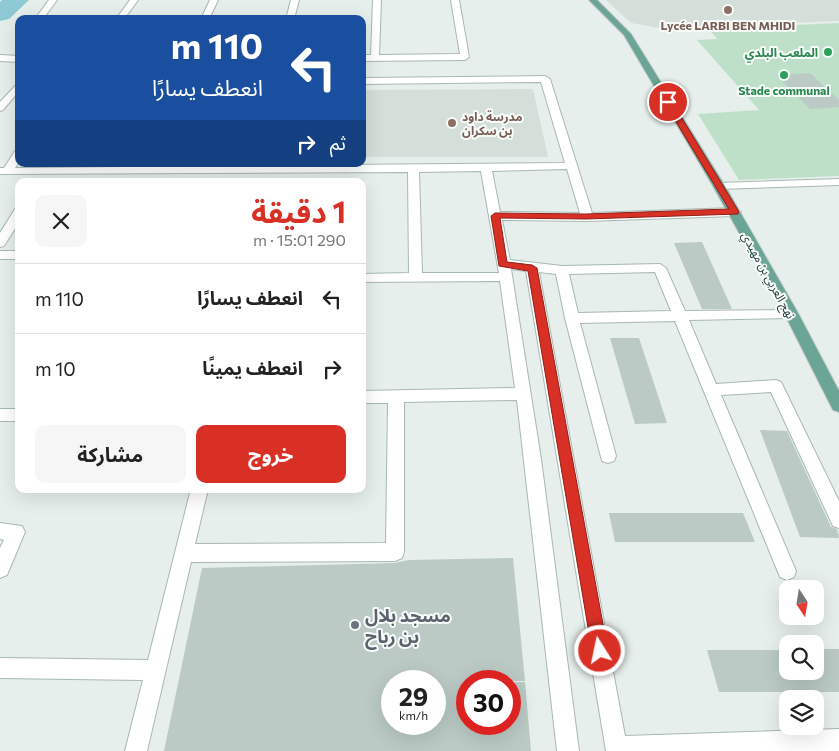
<!DOCTYPE html>
<html lang="ar">
<head>
<meta charset="utf-8">
<style>
	body { margin:0; font-family:Commissioner,"Noto Sans Arabic",sans-serif; background:#f6f6f6; color:#222; direction:rtl; height:100vh; display:flex; flex-direction:column; font-size:19px; white-space:nowrap }
	* { box-sizing:border-box; margin:0 }
	p { font-size:16px; color:#767676 }
	.icon { flex:none; width:28px; height:28px; fill:none; stroke:currentColor; stroke-width:2; stroke-linecap:round; stroke-linejoin:round }
	.map { position:relative; flex:1; overflow:hidden; direction:ltr }
	.panel { position:absolute; left:15px; top:178px; width:351px; height:315px; display:flex; flex-direction:column; background:#fff; border-radius:10px; box-shadow:0 5px 20px #0002; direction:rtl }
	.panel>* { flex:none }
	.guide { position:absolute; left:15px; top:15px; width:351px; height:152px; border-radius:10px; box-shadow:0 5px 20px #0002; direction:rtl; background:#1a4fa0; color:#fff; overflow:hidden }
	.needle { width:32px; rotate:168deg }
	.tools { position:absolute; left:779px; top:580px; display:grid; gap:10px }
	.tools a { display:grid; place-items:center; width:45px; height:45px; border-radius:10px; background:#fff; box-shadow:0 5px 20px #0002; font-size:25px }
	.speed { position:absolute; left:381px; top:670px; display:flex; gap:10px; font-size:25px; font-weight:700; text-align:center }
	.speed>* { display:grid; place-content:center; width:65px; height:65px; border-radius:50%; background:#fff; box-shadow:0 5px 20px #0002; line-height:1 }
	.speed small { font-size:12px; font-weight:400 }
	.speed .limit { border:8px solid #d22; background:#fff; color:#111 }
	.pin { position:absolute; display:grid; place-items:center; width:42px; height:42px; color:#fff; margin:-21px; border:2px solid #fff; border-radius:50%; box-shadow:0 1px 5px #0007 }
	.me { position:absolute; width:55px; margin:-28px; rotate:350deg; stroke-linejoin:round; filter:drop-shadow(0 0 4px #0008) }
	.turn { display:flex; align-items:center; gap:18px; height:105px; padding:0 20px; font-size:22px }
	.turn .icon { width:65px; height:65px; stroke-width:2.5 }
	.turn b { display:block; font-size:35px; line-height:42px }
	.then { display:flex; align-items:center; height:48px; padding:0 20px; background:#0003; gap:10px; font-size:19px }
	.round { display:grid; place-items:center; flex:none; width:52px; height:52px; border-radius:10px; background:#f6f6f6 }
	.summary { display:flex; align-items:center; justify-content:space-between; height:85px; padding:0 20px }
	h1 { font-size:30px; font-weight:700; line-height:38px; color:#d93025 }
	.action { display:flex; gap:10px; margin-top:auto; padding:10px 20px }
	.action a { flex:1; height:58px; border-radius:10px; background:#d93025; color:#fff; font-size:20px; font-weight:700; line-height:58px; text-align:center }
	.action a+a { background:#f6f6f6; color:#222 }
	ul { padding:0; list-style:none }
	li { display:flex; align-items:center; gap:15px; height:70px; padding:0 20px; border-top:1px solid #e0e0e0 }
	li div { flex:1 }
	li b { display:block; font-size:19px }
	li em { font-style:normal }
	.map>svg:first-child { display:block }
</style>
</head>
<body>
<div class="map">
<svg width="839" height="751" viewBox="0 0 839 751">
	<rect width="100%" height="100%" fill="#e6efeb"/>
	<path fill="#d4dfda" d="M606,0h233v21l-180,7 -28,-5z
		M533,89l15,68h-185v-67z"/>
	<path fill="#bfe0c8" d="M839,23v153l-100,4 -41,-66 61,-4 -62,-70 20,-1 -8,-10z"/>
	<g fill="none" stroke-linecap="round" stroke-linejoin="round">
		<path fill="#8ec9d4" fill-rule="evenodd" d="M2,0h27l-20,19 -9,2v-19z"/>
	</g>
	<path fill="#bbcac4" fill-rule="evenodd" d="M810,73l29,27v7l-29,2 -34,-34z
		M702,242l30,67h-30l-28,-66z
		M610,338h29l28,85 -32,1z
		M760,430l27,1 44,96 6,2 2,9 -39,-1z
		M609,513h134l12,29h-140z
		M513,558l12,123h-57v43h42v-42h15l6,69h-367l38,-183 193,-5 14,-3zM392,681h43v43h-43z
		M815,649h24v43h-120l-12,-42h81v21h27z"/>
	<g fill="none" stroke-linecap="round" stroke-linejoin="round">
		<defs>
			<path id="minor" d="M49,0h8l-14,19h-8z
				M130,0h8l-14,19h-8z
				M210,0h8l-9,19h-8z
				M291,0h8l-5,19h-8z
				M373,0h8l-2,55 81,-1 -9,-54h8l10,57 -4,3 -103,1v-6h9z
				M0,55l19,1v6l-19,-1z
				M545,76l5,3 42,134 143,-5 6,4 -6,4 -148,5 -85,-1 8,40 52,6 98,-2 6,4 19,43 111,-1 2,3 -7,5 -102,2 27,64 60,-4 5,2 58,119v27l-6,-2 -62,-134 -50,3 75,176 -2,6 -7,3 -7,-3 -105,-256 -95,2 36,133 -2,5 -6,2 -6,-2 -37,-143 -9,-44 -17,-2 86,464 214,-7v22h-233l-80,-480 -15,-2 30,190 38,292h-22l-40,-351 -113,2v150l-2,6 -7,3 -204,1 -44,189h-22l18,-71 -143,-2v-20l148,2 43,-171h17l-13,55 191,-1 2,-140h-26v-12l153,-3 -15,-107 -138,1v-8l47,-1 -1,-101 -408,2v-6h4l11,-17 4,-1v12l-4,6 550,-5 -24,-81 -179,2v-6zM567,169l13,44 -80,-1 -8,-41zM481,171l18,102h-77l-3,-101zM655,272l16,39 -93,2 -9,-39z
				M19,82v9l-16,19 -3,1v-9z
				M839,179v6l-120,4 -6,-3 6,-3z
				M19,208v14l-15,24 -4,1v-14l15,-24z
				M0,251h19v8h-19z
				M0,409h19v12h-19z
				M0,523l22,3 3,6 -18,43 -7,3v-30l4,-8 -4,-1z"/>
			<path id="major" d="M589,0h8l34,34 94,152 73,127 41,78v21l-6,-2 -49,-97 -71,-127 -89,-151z"/>
		</defs>
		<use href="#minor" stroke="#a8b8b2" stroke-width="2"/>
		<use href="#major" stroke="#c2cac8" stroke-width="2"/>
		<use href="#minor" fill="#fff" fill-rule="evenodd"/>
		<use href="#major" fill="#6aa596" fill-rule="evenodd"/>
	</g>
	<path fill="#d93025" stroke="#8d1f18" d="M668,99l4,3 67,110 -1,2 -152,5 -86,-1 7,44 25,3 5,3 71,383 -3,6 -5,2 -6,-2 -2,-6 -64,-380 -29,-5 -8,-50 4,-3 91,1 143,-5 -65,-107z"/>
	<g fill="#8d6e63" stroke="#f7fbf9" stroke-width="2">
		<circle cx="728" cy="10" r="5"/>
		<circle cx="452" cy="123" r="5"/>
	</g>
	<g fill="#2e9e5b" stroke="#f7fbf9" stroke-width="2">
		<circle cx="828" cy="52" r="5"/>
		<circle cx="784" cy="75" r="5"/>
	</g>
	<circle fill="#6b7280" stroke="#f7fbf9" stroke-width="2" cx="355" cy="625" r="5"/>
	<g text-anchor="middle" dominant-baseline="central" stroke-width="4" stroke-linejoin="round" paint-order="stroke">
		<g font-size="12" font-weight="bold" fill="#785e54" stroke="#f7fbf9">
			<text x="728" y="25">Lycée LARBI BEN MHIDI</text>
			<text x="462" y="116" text-anchor="start">مدرسة داود<tspan x="462" dy="14">بن سكران</tspan></text>
		</g>
		<g font-size="12" font-weight="bold" fill="#27864d" stroke="#f7fbf9" text-anchor="end">
			<text x="818" y="52">الملعب البلدي</text>
			<text x="784" y="90" text-anchor="middle">Stade communal</text>
		</g>
		<g font-size="12" fill="#24423a" stroke="#f7fbf9">
			<text transform="translate(769 275) rotate(61)">نهج العربي بن مهيدي</text>
		</g>
		<g font-size="18" font-weight="bold" fill="#5b616d" stroke="#f7fbf9" text-anchor="start">
			<text x="365" y="615">مسجد بلال<tspan x="365" dy="21">بن رباح</tspan></text>
		</g>
	</g>
</svg>
<div class="tools">
<a><svg class="needle" viewBox="-14 -14 28 28"><path d="M0-13l5 13h-10z" fill="#e53935"/><path d="M0 13l5-13h-10z" fill="#767676"/></svg></a>
<a><svg class="icon" aria-label="search" viewBox="0 0 24 24"><circle cx="10" cy="10" r="6"/><path d="M15 15l6 6"/></svg></a>
<a><svg class="icon" aria-label="layers" viewBox="0 0 24 24"><path d="M12 4l9 5-9 5-9-5zM3 14l9 5 9-5"/></svg></a>
</div>
<div class="speed"><div>29<small>km/h</small></div><div class="limit">30</div></div>
<div class="pin" style="left:668px;top:102px;background:#d93025"><svg class="icon" aria-label="arrive" viewBox="0 0 24 24"><path d="M6 21V4h12l-3 4 3 4H6"/></svg></div>
<svg class="me" style="left:600px;top:651px" viewBox="-20 -20 40 40"><circle r="17" fill="#d93025" stroke="#fff" stroke-width="3"/><path d="M0-11L8 9 0 5-8 9z" fill="#fff"/></svg>
<div class="guide">
<div class="turn"><svg class="icon" aria-label="left" viewBox="0 0 24 24"><path d="M17 20v-9H6M10 6l-5 5 5 5"/></svg><div><b>110 m</b>انعطف يسارًا</div></div>
<div class="then">ثم<svg class="icon" aria-label="right" viewBox="0 0 24 24"><path d="M7 20v-9h11M14 6l5 5-5 5"/></svg></div>
</div>
<section class="panel">
<div class="summary"><div><h1>1 دقيقة</h1><p>290 m · 15:01</p></div><a class="round"><svg class="icon" aria-label="close" viewBox="0 0 24 24"><path d="M6 6l12 12M18 6L6 18"/></svg></a></div>
<ul>
<li><svg class="icon" aria-label="left" viewBox="0 0 24 24"><path d="M17 20v-9H6M10 6l-5 5 5 5"/></svg><div><b>انعطف يسارًا</b></div><em>110 m</em></li>
<li><svg class="icon" aria-label="right" viewBox="0 0 24 24"><path d="M7 20v-9h11M14 6l5 5-5 5"/></svg><div><b>انعطف يمينًا</b></div><em>10 m</em></li>
</ul>
<div class="action"><a>خروج</a><a>مشاركة</a></div>
</section>
</div>
</body>
</html>
